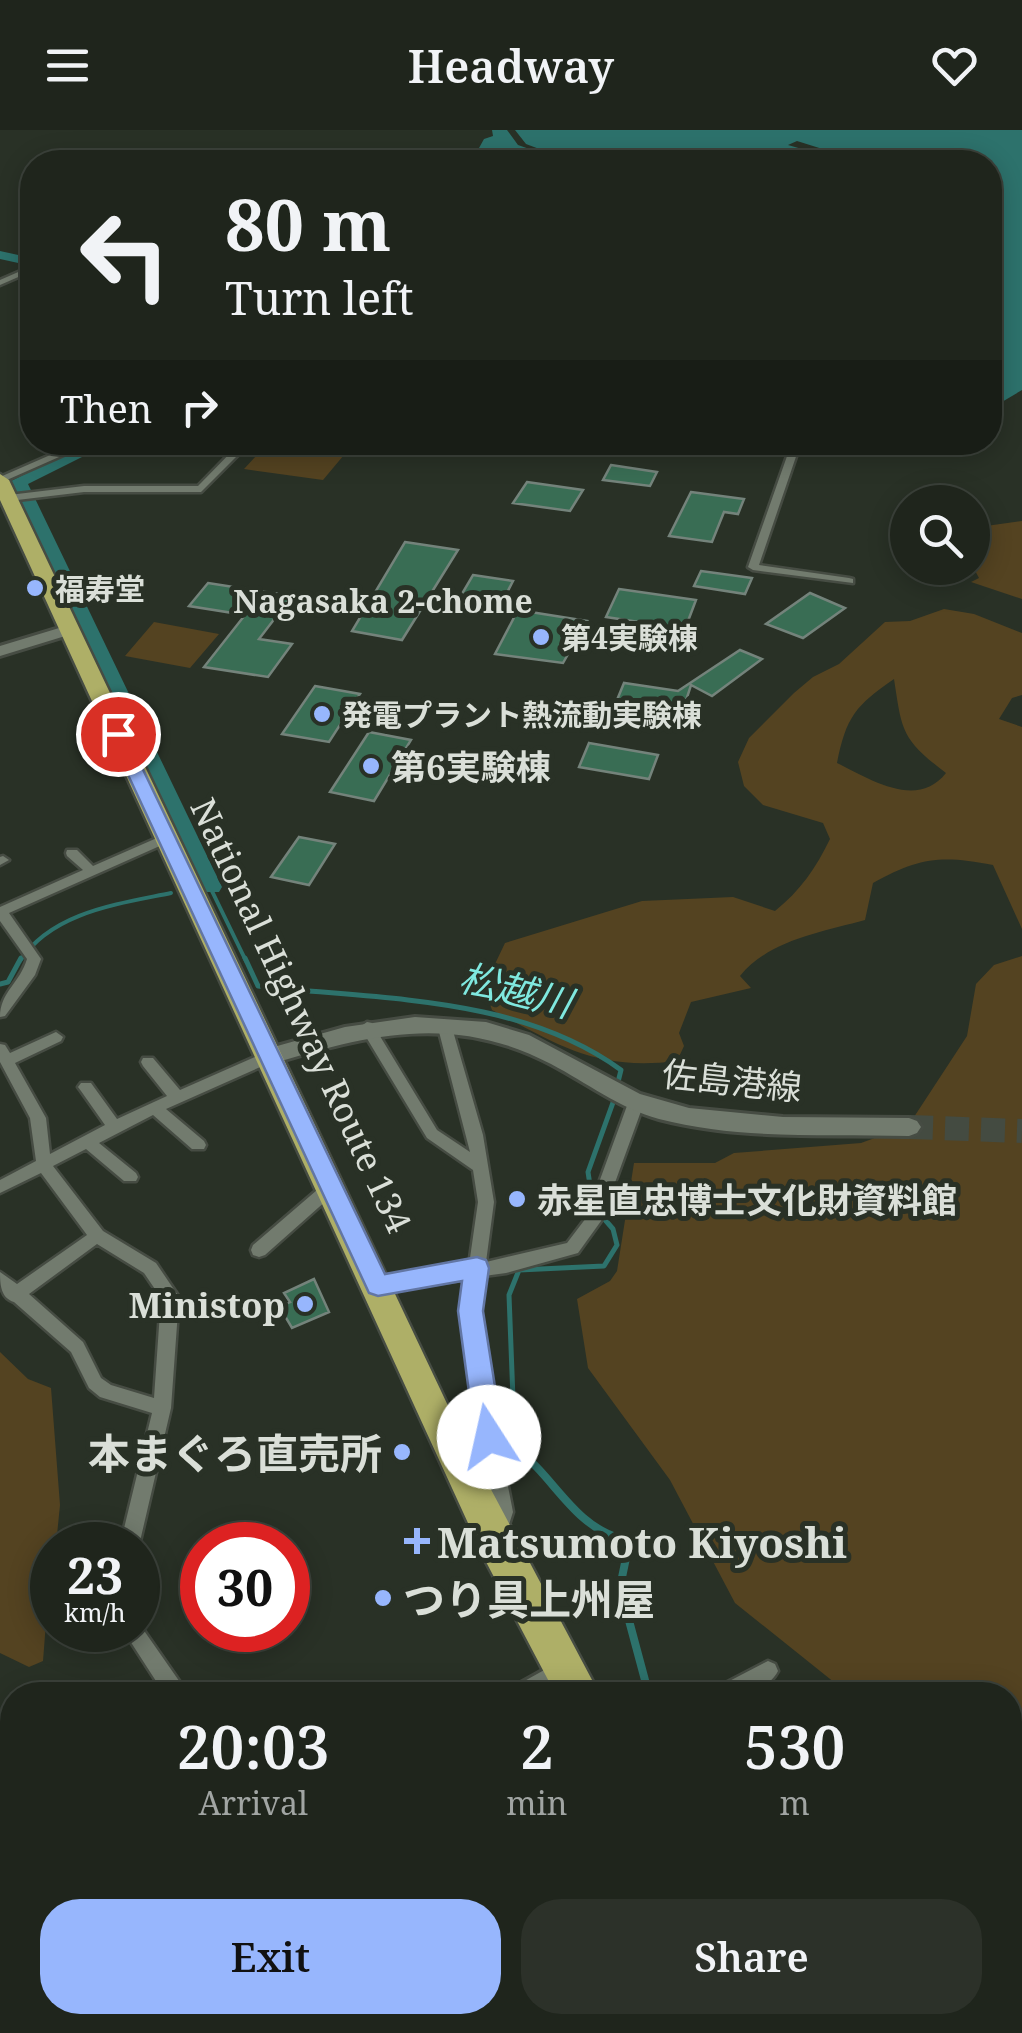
<!DOCTYPE html>
<html lang="en">
<head>
<meta charset="utf-8">
<style>
	body { margin:0; font-family:"Noto Serif","Noto Sans JP",serif; background:#2c3129; color:#f1f3f6; height:100vh; display:flex; flex-direction:column; font-size:38px; white-space:nowrap }
	* { box-sizing:border-box; margin:0 }
	p { font-size:32px; color:#a1a5a3 }
	.icon { flex:none; width:55px; height:55px; fill:none; stroke:currentColor; stroke-width:2; stroke-linecap:round; stroke-linejoin:round }
	.map { position:relative; flex:1; overflow:hidden }
	.side { position:absolute; left:0px; top:1552px; width:1022px; height:352px; display:flex; flex-direction:column; background:#1f251c; border-radius:40px 40px 0 0; box-shadow:0 5px 25px #0003,0 0 0 2px #3c423b }
	.side>* { flex:none }
	.top-card { position:absolute; left:20px; top:20px; width:982px; height:305px; border-radius:40px; box-shadow:0 5px 25px #0003,0 0 0 2px #3c423b; background:#1f251c; color:#f1f3f6; overflow:hidden }
	.buttons { position:absolute; left:890px; top:355px; display:grid; gap:20px }
	.buttons a { display:grid; place-items:center; width:100px; height:100px; border-radius:50%; background:#1f251c; box-shadow:0 5px 25px #0003,0 0 0 2px #3c423b; font-size:50px }
	.speed { position:absolute; left:30px; top:1392px; display:flex; gap:20px; font-size:50px; font-weight:700; text-align:center }
	.speed>* { display:grid; place-content:center; width:130px; height:130px; border-radius:50%; background:#1f251c; box-shadow:0 5px 25px #0003,0 0 0 2px #3c423b; line-height:1 }
	.speed small { font-size:25px; font-weight:400 }
	.speed .limit { border:15px solid #d22; background:#fff; color:#111 }
	.pin { position:absolute; display:grid; place-items:center; width:85px; height:85px; color:#fff; margin:-42px; border:5px solid #fff; border-radius:50%; box-shadow:0 2px 10px #0007 }
	.me { position:absolute; width:110px; margin:-55px; rotate:350deg; stroke-linejoin:round; filter:drop-shadow(0 0 8px #0008) }
	.turn { display:flex; align-items:center; gap:35px; height:210px; padding:0 40px; font-size:45px }
	.turn .icon { width:130px; height:130px; stroke-width:2.5 }
	.turn b { display:block; font-size:70px; line-height:85px }
	.then { display:flex; align-items:center; height:95px; padding:0 40px; background:#0003; gap:20px; font-size:38px }
	.eta { display:flex; justify-content:space-evenly; align-items:center; height:170px; text-align:center }
	.eta b { font-size:60px; font-weight:600; line-height:70px }
	.action { display:flex; gap:20px; margin-top:auto; padding:20px 40px }
	.action a { flex:1; height:115px; border-radius:40px; background:#97b6fd; color:#111; font-size:40px; font-weight:600; line-height:115px; text-align:center }
	.action a+a { background:#2c3129; color:#f1f3f6 }
	header { display:flex; justify-content:space-between; align-items:center; height:130px; padding:0 40px; background:#1f251c; font-size:45px; font-weight:600 }
	.map>svg:first-child { display:block }
</style>
</head>
<body>
<header><svg class="icon" aria-label="menu" viewBox="0 0 24 24"><path d="M4 6h16M4 12h16M4 18h16"/></svg>Headway<svg class="icon" aria-label="heart" viewBox="0 0 24 24"><path d="M12 20l-8-8c-3-5 5-10 8-4 3-6 11-1 8 4z"/></svg></header>
<div class="map">
<svg width="1022" height="1903" viewBox="0 0 1022 1903">
	<rect width="100%" height="100%" fill="#293126"/>
	<path fill="#544321" fill-rule="evenodd" d="M268,313v-1l86,1 -31,37 -79,-11z
		M1022,391v78l-51,-17 8,-4 -6,-11v-11l7,-4 6,-26z
		M944,479l30,5 48,19v62l-10,3 -13,21 23,8v202l-29,-64c-51,-10 -74,-8 -120,18l-8,37c-43,12 -96,20 -125,56l11,12 -60,14 -12,31 5,13 -7,15c-80,10 -117,-15 -185,-51l-8,-23 21,-44 137,-42 91,-4 42,14c25,-20 41,-43 55,-72l-7,-16 -60,-18 -19,-19 -6,-24 11,-24 45,-45 19,-16 26,-13 46,-42 25,-1zM894,549c8,52 7,60 52,94 -29,37 -76,6 -109,-10 9,-46 19,-58 57,-84z
		M154,492l65,12 -29,34 -65,-12z
		M1022,826v841l-12,-10v-92h-160l-115,-92 -65,-123 -82,-112 -11,-69 33,-18 7,-10 17,-108h81l19,-10 127,-10 41,-15 12,-11 53,-81 9,-52 18,-19z
		M0,1222l28,27 23,9 9,117 -4,40h-4l-9,116 -14,6 -29,-14z"/>
	<path fill="#2d726c" d="M492,0h15l11,15 20,7 4,-2 -16,-6 -11,-14h507v260l-32,19v-247h-126l-67,-21 -9,4 52,15 -311,2 -50,-14 5,-9 9,-3z"/>
	<g fill="none" stroke-linecap="round" stroke-linejoin="round">
		<path stroke="#2d726c" stroke-width="4" d="M203,758l7,-1 36,74
			M20,831c32,-49 98,-57 151,-68"/>
		<path stroke="#2d726c" stroke-width="5" d="M245,828l13,28c121,14 260,9 363,84l-4,16
			M0,854l8,-2 13,-24
			M593,1075l-5,-33 27,-75
			M514,1295l-5,-130 10,-25 85,-4 13,-21 -4,-16 -13,-15"/>
		<path stroke="#2d726c" stroke-width="8" d="M514,1293l1,25c39,28 57,76 104,90l7,20 -6,29 29,108
			M823,1903l3,-11"/>
		<path fill="#2d726c" fill-rule="evenodd" d="M0,121l32,7v8l-32,-7z
			M89,312h23l-84,42 194,403 -3,5h-18l-3,-5 -189,-405z"/>
	</g>
	<path fill="#396d54" stroke="#74837b" stroke-width="2.5" d="M611,335l46,7 -7,14 -47,-6z
		M527,352l56,8 -13,21 -57,-8z
		M691,362l53,7 -6,15 -14,-2 -12,30 -43,-6z
		M405,412l53,8 -56,90 -50,-9z
		M701,441l51,7 -7,16 -51,-8z
		M473,445l40,6 -18,35 -42,-7z
		M208,453l84,13 -33,43 33,5 -24,33 -64,-10 41,-52 -56,-9z
		M619,459l77,11 -11,29 -79,-12z
		M810,463l35,15 -42,30 -37,-14z
		M518,480l69,11 -24,42 -68,-9z
		M740,520l22,9 -50,37 -21,-11 -8,25 -66,-10 7,-17 54,8z
		M315,556l45,8 -31,48 -47,-8z
		M369,602l42,8 -37,61 -44,-9z
		M589,613l69,12 -9,24 -70,-12z
		M299,707l36,7 -26,41 -38,-8z
		M314,1149l15,33 -37,16 -13,-22 11,-4 -6,-9z"/>
	<g fill="none" stroke-linecap="round" stroke-linejoin="round">
		<path stroke="#444b41" stroke-width="24" stroke-dasharray="24 12" stroke-linecap="butt" d="M909,997l113,4"/>
		<defs>
			<path id="street" d="M32,136v5l-32,14v-5z
				M80,312h13l-93,41v-6z
				M241,312h10l-50,50h-117l-75,9 -5,-3 5,-3 75,-9h114z
				M792,312h9l-42,123 90,13 4,1v4l-100,-13 -5,-3z
				M166,704l5,1v6l-162,72 32,46 -6,16 -30,41 -5,1c0,-25 20,-34 27,-58l-27,-38v-14l83,-37 -16,-14 -1,-3 1,-3h10l16,16z
				M3,726l6,4 -9,5v-8z
				M444,889l7,5 32,111 11,67 -8,60 81,-19 19,-25 42,-115 8,-6 8,6 -43,118 -23,32 -72,20 -22,3 -4,35 11,89 22,112 -8,25 -7,3 -7,-3 -3,-6 5,-19 -20,-112 -11,-89 5,-32 -89,14 -6,-2 -2,-5 2,-5 6,-2 91,-14 9,-63 -5,-32 -46,-32 -67,-111 7,-5 5,1 65,107 33,22 -33,-128z
				M56,902l7,5 -2,4 -46,22 31,55 4,36 55,-29 -24,-34 -3,-4 3,-4h10l26,36 50,-23 -24,-30 -2,-4 2,-4h10l27,32 86,-38 5,-1 7,5 -2,4 -110,49 38,32 2,4 -2,4h-12l-39,-34 -54,28 37,30 2,4 -2,4h-12l-38,-32 -33,17 50,65 53,32 23,34 -8,111 -33,142v-5h-18l32,-132 -52,-16 -11,-9 -18,-36 -57,-50c-13,-4 -14,-17 -14,-30l17,12 70,-49 -46,-62 -41,20v-13l36,-19 -6,-43 -30,-56v-18l5,1 5,8zM97,1114l47,29 17,25 -7,100 -43,-13 -10,-7 -18,-36 -54,-48z
				M330,1052l6,2 2,4 -2,4 -71,63 -6,2 -6,-2 -2,-5 2,-5 71,-61z
				M138,1492l46,66 3,7h-22l-42,-65h15z
				M768,1531l7,3 3,7c-12,23 -42,24 -65,24l3,-7z
				M869,1892h24l-1,11h-24z"/>
			<path id="secondary" d="M69,495l8,5 -2,3 -75,23v-10z
				M415,887l71,5 43,13 111,59 49,14 94,9 126,1 8,3 4,6 -4,6 -8,3c-83,-2 -169,4 -250,-17 -40,-11 -72,-36 -108,-55 -97,-51 -181,-30 -280,0l-11,-8 3,-6 82,-23z
				M566,1528l11,4 4,11c-11,28 -41,22 -67,22l5,-11z
				M12,1713v43l-12,6v-44z"/>
			<path id="highway" d="M0,344l9,6 451,951 140,264h-44l-72,-137 -484,-1058z
				M755,1892h50l4,11h-49z"/>
		</defs>
		<use href="#street" stroke="#464c43" stroke-width="5"/>
		<use href="#secondary" stroke="#464c43" stroke-width="6"/>
		<use href="#highway" stroke="#464c43" stroke-width="5"/>
		<use href="#street" fill="#727b6e" fill-rule="evenodd"/>
		<use href="#secondary" fill="#727b6e" fill-rule="evenodd"/>
		<use href="#highway" fill="#aeaf67" fill-rule="evenodd"/>
	</g>
	<path fill="#97b6fd" stroke="#6276a4" stroke-width="2.5" d="M118,599l8,5 259,540 92,-17 9,3 3,8 -6,43 20,126 -4,9 -10,4 -10,-4 -4,-9 -17,-126 4,-30 -84,15 -9,-3 -260,-559z"/>
	<g fill="#97b6fd" stroke="#293126" stroke-width="4">
		<circle cx="35" cy="458" r="10"/>
		<circle cx="541" cy="507" r="10"/>
		<circle cx="322" cy="584" r="10"/>
		<circle cx="371" cy="636" r="10"/>
		<circle cx="517" cy="1069" r="10"/>
		<circle cx="305" cy="1174" r="10"/>
		<circle cx="402" cy="1322" r="10"/>
		<path d="M412 1396h10v10h10v10h-10v10h-10v-10h-10v-10h10z"/>
		<circle cx="383" cy="1468" r="10"/>
	</g>
	<g text-anchor="middle" dominant-baseline="central" stroke-width="10" stroke-linejoin="round" paint-order="stroke">
		<g font-size="30" font-weight="bold" fill="#dadfd8" stroke="#293126" text-anchor="start">
			<text x="55" y="458">福寿堂</text>
			<text x="561" y="507">第4実験棟</text>
			<text x="342" y="584">発電プラント熱流動実験棟</text>
		</g>
		<g font-size="32" font-weight="bold" fill="#dadfd8" stroke="#293126">
			<text x="383" y="470">Nagasaka 2-chome</text>
		</g>
		<g font-size="35" font-weight="bold" fill="#dadfd8" stroke="#293126" text-anchor="start">
			<text x="391" y="636">第6実験棟</text>
			<text x="537" y="1069">赤星直忠博士文化財資料館</text>
			<text x="285" y="1174" text-anchor="end">Ministop</text>
		</g>
		<g font-size="35" fill="#dadfd8" stroke="#293126">
			<text transform="translate(302 885) rotate(65)">National Highway Route 134</text>
			<text transform="translate(732 950) rotate(6)">佐島港線</text>
		</g>
		<g font-size="38" font-style="italic" fill="#7fe8df" stroke="#293126">
			<text transform="translate(516 859) rotate(14)">松越川</text>
		</g>
		<g font-size="42" font-weight="bold" fill="#dadfd8" stroke="#293126" text-anchor="start">
			<text x="382" y="1322" text-anchor="end">本まぐろ直売所</text>
			<text x="437" y="1411">Matsumoto Kiyoshi</text>
			<text x="403" y="1468">つり具上州屋</text>
		</g>
	</g>
</svg>
<div class="buttons">
<a><svg class="icon" aria-label="search" viewBox="0 0 24 24"><circle cx="10" cy="10" r="6"/><path d="M15 15l6 6"/></svg></a>
</div>
<div class="speed"><div>23<small>km/h</small></div><div class="limit">30</div></div>
<div class="pin" style="left:118px;top:604px;background:#d93025"><svg class="icon" aria-label="arrive" viewBox="0 0 24 24"><path d="M6 21V4h12l-3 4 3 4H6"/></svg></div>
<svg class="me" style="left:489px;top:1307px" viewBox="-20 -20 40 40"><circle r="19" fill="#fff"/><path d="M0-13L10 11 0 6-10 11z" fill="#97b6fd"/></svg>
<div class="top-card">
<div class="turn"><svg class="icon" aria-label="left" viewBox="0 0 24 24"><path d="M17 20v-9H6M10 6l-5 5 5 5"/></svg><div><b>80 m</b>Turn left</div></div>
<div class="then">Then<svg class="icon" aria-label="right" viewBox="0 0 24 24"><path d="M7 20v-9h11M14 6l5 5-5 5"/></svg></div>
</div>
<section class="side">
<div class="eta">
<div><b>20:03</b><p>Arrival</p></div>
<div><b>2</b><p>min</p></div>
<div><b>530</b><p>m</p></div>
</div>
<div class="action"><a>Exit</a><a>Share</a></div>
</section>
</div>
</body>
</html>
